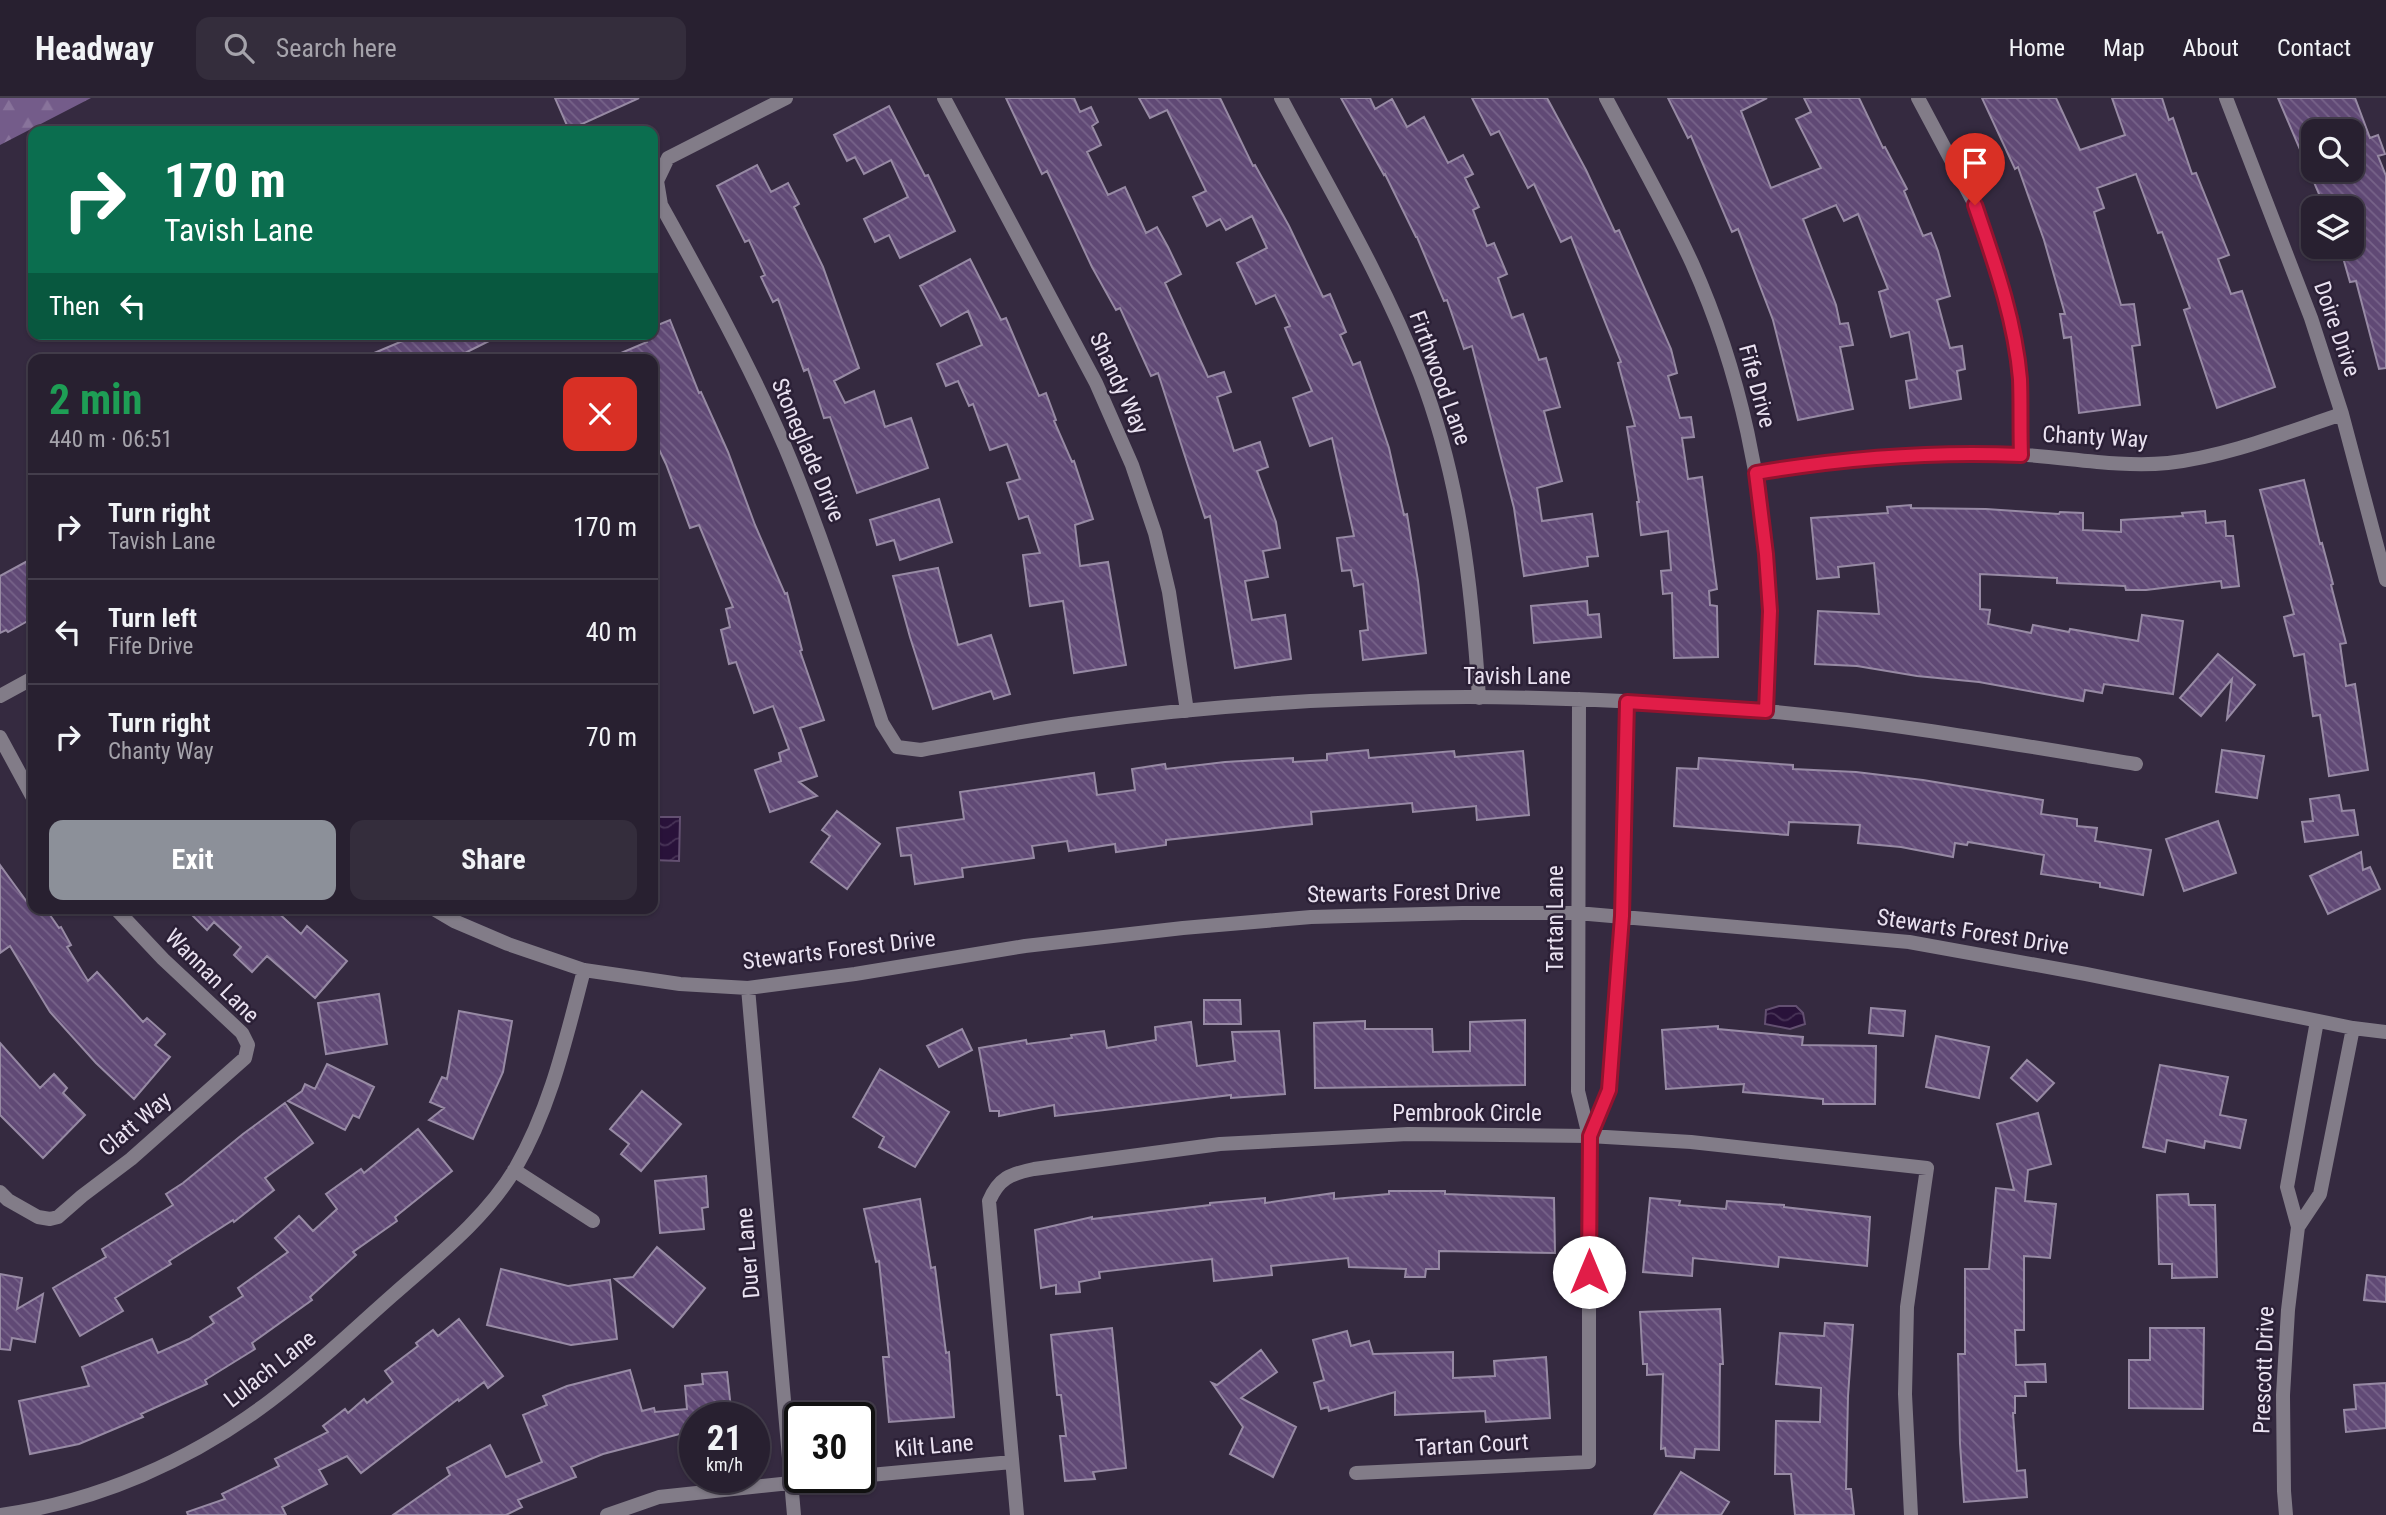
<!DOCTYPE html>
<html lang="en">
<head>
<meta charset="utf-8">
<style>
	body { margin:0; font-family:"Roboto Condensed",sans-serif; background:#342d3c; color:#f1f3f6; height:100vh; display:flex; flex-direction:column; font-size:26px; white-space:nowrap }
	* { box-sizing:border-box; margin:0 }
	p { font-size:23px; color:#a5a3ab }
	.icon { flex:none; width:38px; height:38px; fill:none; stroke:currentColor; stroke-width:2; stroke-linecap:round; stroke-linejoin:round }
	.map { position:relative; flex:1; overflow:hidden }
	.drawer { position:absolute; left:28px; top:256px; width:630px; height:560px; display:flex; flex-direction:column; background:#282030; border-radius:14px; box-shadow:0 2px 5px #0004,0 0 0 2px #443e4c }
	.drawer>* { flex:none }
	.banner { position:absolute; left:28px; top:28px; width:630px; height:214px; border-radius:14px; box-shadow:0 2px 5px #0004,0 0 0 2px #443e4c; background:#0b6e4f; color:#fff; overflow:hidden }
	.tools { position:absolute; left:2301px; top:21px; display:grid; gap:14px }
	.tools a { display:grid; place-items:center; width:63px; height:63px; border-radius:14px; background:#282030; box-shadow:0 2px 5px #0004,0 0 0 2px #443e4c; font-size:35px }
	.speed { position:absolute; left:679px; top:1304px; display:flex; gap:14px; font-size:35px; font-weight:700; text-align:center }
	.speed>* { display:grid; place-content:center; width:91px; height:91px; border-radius:50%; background:#282030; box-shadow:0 2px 5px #0004,0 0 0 2px #443e4c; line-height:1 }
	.speed small { font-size:18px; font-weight:400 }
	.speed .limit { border:4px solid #111; border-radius:10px; background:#fff; color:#111 }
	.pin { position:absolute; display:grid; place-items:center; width:60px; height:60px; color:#fff; margin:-72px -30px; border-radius:50% 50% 50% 0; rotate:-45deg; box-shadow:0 0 7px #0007 }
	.pin .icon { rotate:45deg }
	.me { position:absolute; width:77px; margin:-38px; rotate:0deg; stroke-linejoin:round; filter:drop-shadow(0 0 5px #0008) }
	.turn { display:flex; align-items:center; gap:24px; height:147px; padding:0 21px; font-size:32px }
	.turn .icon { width:91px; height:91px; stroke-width:2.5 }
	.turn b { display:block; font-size:49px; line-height:60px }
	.then { display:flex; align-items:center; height:66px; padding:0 21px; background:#0003; gap:14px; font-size:26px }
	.round { display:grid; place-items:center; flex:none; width:74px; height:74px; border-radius:14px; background:#342d3c }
	.overview { display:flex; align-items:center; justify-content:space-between; height:119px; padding:0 21px }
	h1 { font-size:42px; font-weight:700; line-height:52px; color:#1e9e55 }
	.action { display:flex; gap:14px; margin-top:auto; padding:14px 21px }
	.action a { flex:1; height:80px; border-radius:14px; background:#8c9099; color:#fff; font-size:28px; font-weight:700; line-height:80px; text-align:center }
	.action a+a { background:#342d3c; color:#f1f3f6 }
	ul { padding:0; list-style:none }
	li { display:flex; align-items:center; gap:21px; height:105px; padding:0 21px; border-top:2px solid #443e4c }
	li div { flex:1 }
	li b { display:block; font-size:26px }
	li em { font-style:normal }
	header { display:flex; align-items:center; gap:42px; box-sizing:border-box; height:98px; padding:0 35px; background:#282030; border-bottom:2px solid #443e4c }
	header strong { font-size:33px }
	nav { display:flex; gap:38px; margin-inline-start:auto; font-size:24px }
	.search { width:490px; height:63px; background:#342d3c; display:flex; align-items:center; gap:18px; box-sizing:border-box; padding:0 24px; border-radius:14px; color:#a5a3ab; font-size:26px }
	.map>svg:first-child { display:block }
</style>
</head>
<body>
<header>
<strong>Headway</strong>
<div class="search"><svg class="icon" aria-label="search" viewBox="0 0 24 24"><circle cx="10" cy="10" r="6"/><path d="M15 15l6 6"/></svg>Search here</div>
<nav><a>Home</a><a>Map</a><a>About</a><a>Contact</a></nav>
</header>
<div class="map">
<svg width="2386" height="1417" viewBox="0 0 2386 1417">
	<defs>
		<pattern id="forest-firs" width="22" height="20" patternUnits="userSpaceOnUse" patternTransform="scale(1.75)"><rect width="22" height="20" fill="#745c8a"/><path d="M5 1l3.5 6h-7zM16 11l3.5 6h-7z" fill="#88739b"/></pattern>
		<pattern id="water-waves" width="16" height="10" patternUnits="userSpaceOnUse" patternTransform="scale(1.75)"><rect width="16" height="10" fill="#29123a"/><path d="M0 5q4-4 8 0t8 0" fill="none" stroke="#483457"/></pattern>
		<pattern id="building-back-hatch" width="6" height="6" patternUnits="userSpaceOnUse" patternTransform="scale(1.75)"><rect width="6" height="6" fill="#604975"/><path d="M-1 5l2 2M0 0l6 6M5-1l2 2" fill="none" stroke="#776389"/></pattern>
	</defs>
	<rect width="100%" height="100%" fill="#352a40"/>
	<path fill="url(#forest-firs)" d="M0,0h91l-91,47z"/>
	<path fill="url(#water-waves)" stroke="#635071" stroke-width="2" d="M653,719h27l-1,44 -26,-1z
		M1779,908h17l7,7 2,11 -15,5 -25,-5 1,-14z"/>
	<path fill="url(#building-back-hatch)" stroke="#978aa4" stroke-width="2" fill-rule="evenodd" d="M555,0h84l-70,32z
		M1006,0h68l6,14 11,-5 7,15 -6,4 9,19 -14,7 21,43 17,-8 21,46 11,-6 11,20 13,27 -16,9 43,94 16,-5 7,20 -14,5 17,54 26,-9 8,25 -11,4 19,51 4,26 -17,3 5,26 -23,4 7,39 33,-5 6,44 -56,9 -25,-152 -5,2 -47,-145 -7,3 -31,-68 -4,2 -24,-43 -45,-96 -5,3z
		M1139,0h81l33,68 2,-1 34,61 34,71 7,-3 16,38 -6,3 13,30 7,-3 29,86 15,67 3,-1 11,67 8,72 -63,7 -3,-29 8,-1 -5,-46 -9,2 -3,-16 -9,1 -5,-33 17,-2 -22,-98 -22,8 -17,-48 19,-7 -27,-63 5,-2 -15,-31 -19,9 -19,-41 30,-15 -15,-32 -26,14 -6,-11 -13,7 -14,-29 13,-6 -39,-81 -17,8z
		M1341,0h29l5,11 17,-10 15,28 17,-10 24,46 15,-8 10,19 -8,4 14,29 -6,3 14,36 7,-3 13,31 -9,4 14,40 11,-4 16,46 7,-2 14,49 -16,4 18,70 -25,7 5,33 50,-7 6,42 -11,1 1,9 -64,10 -10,-68 -42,-162 -8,3 -17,-49 -3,1 -27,-64h-1l-31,-63 -1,1z
		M1472,0h75l39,72 29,62 4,-2 52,119 6,24 -9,3 12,42 11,-1 3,20 -12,1 6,41 14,-2 15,112 -8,2 1,14 7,1 1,51 -44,1 -2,-65 -9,1 -2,-23 10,-1 -3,-39 -27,4 -4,-33h2l-12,-75 8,-1 -17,-63 3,-1 -50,-125 -10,5 -27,-58 -6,4 -29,-57 -8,4z
		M1668,0h99l-26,13 30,77 50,-20 -25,-49 15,-7 -7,-14h55l24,50 2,-1 22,42 -3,2 19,45 8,-3 7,18 12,45 -13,4 13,48 12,-2 3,23 -8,2 4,28 -51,9 -4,-27 11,-2 -8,-47 -18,5 -12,-45 9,-3 -30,-75 -14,7 -8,-16 -33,14 33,86 4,19 8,-1 5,22 -13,2 13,62 -55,11 -25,-100 -35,-91 -6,3 -41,-96 -3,2z
		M1982,0h74l24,52 45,-15 -13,-37h50l7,22 4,-2 19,56 4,-1 33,82 -11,4 13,35 11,-3 33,96 -58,21 -33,-98 6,-2 -28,-76 -4,1 -22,-59 -39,14 7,20 -10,4 27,93 13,-1 6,41 -8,1 8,59 -61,8 -8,-76 -7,1 -4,-24h5l-21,-74 -26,-73 -3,2z
		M2278,0h77l15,40 8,-3 7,19 -7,2 8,20v192l-7,1 -23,-88 -6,1 -10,-35h12v-39h-27zM2314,33h38v39h-38z
		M889,8l36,70 3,-1 27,56 -55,27 -11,-23 -14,7 -11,-23 44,-22 -17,-37 -27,14 -9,-17 -8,4 -13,-26z
		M757,67l14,27 17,-9 11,21 -5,3 29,60 36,101 -25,13 11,22 29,-12 11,36 26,-9 17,50 -71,25 -27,-76 -6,1 -16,-49 -4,2 -26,-72 -5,3 -12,-25 4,-2 -16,-35 -4,2 -28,-56z
		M970,161l31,61 5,-2 33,78 7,-3 10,27 -2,1 18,41 2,-1 19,58 -18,6 5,41 28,-4 18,103 -52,8 -11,-72 -33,5 -7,-51 17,-2 -12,-37 -9,3 -12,-36 13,-4 -13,-35 -17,6 -17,-46 -4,2 -11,-25 -12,5 -9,-22 45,-19 -14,-34 -27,15 -21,-40z
		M670,222l29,73 2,-1 27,60 27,73 30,69 2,-1 15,57 -2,1 24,69 -24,8 17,48 -18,6 18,14 -47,16 -15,-42 26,-9 -2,-8 10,-4 -16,-43 -19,7 -18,-51 -7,2 -8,-34 9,-3 -4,-18 7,-2 -34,-82 -9,3 -24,-64 -13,-27v-78h-46l40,-17 -3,-8h9v-7z
		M419,236h84l-50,25h-93z
		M2304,382l16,64 2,-1 11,41 -2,1 15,58 -6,1 6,42 9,-2 13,86 -39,6 -9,-61 -7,1 -9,-62 -10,2 -10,-39 10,-3 -34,-124z
		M939,401l13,43 -52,18 -6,-20 -17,5 -7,-25z
		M1911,407v3l75,1 73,5 1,-2 23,1v17l38,2v-12l62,-4 -1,-3 23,-2 1,12 19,-2 1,15h7l6,50 -17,2 -1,-7 -75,9h-20l-1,-4 -68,-3v-5l-77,-4v35l10,1 -2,14 43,9 2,-8 36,7 1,-3 68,12 4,-26 41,6 -10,73 -69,-10 -2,9 -17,-3 -2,11 -104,-19 -62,-6 -60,-10 -42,-2 3,-53 61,3 -5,-51 -36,4 1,10 -22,2 -6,-61 77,-5 -1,-6z
		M33,460v60l-25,14 -2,-2 -6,3v-57z
		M938,470l20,77 33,-10 19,59 -16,5 -3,-8 -58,18 -23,-72 -17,-61z
		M1587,503l1,14 11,-1 2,23 -67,6 -3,-37z
		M2218,556l37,31 -28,34 5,-40 -31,37 -21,-18z
		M1368,652l1,8 85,-7 1,6 68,-6 6,64 -52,5 -1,-14 -63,6 -1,-9 -101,9 1,12 -146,16v5l-50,7 -1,-8 -46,7 -2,-10 -35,5 2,12 -72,10 1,9 -48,7 -4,-29 -10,1 -4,-28 67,-9 -4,-27 134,-19 3,22 38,-5 -3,-21 33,-5 1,5 59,-7 68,-4v4l34,-2v-6z
		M2222,652l42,6 -7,42 -41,-6z
		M1699,660l94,7v4l63,3 67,8 120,20 -2,14 36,5v7l20,2 -2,13 56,9 -8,45 -43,-8v-4l-59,-9 3,-19 -76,-13 -1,3 -12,-2 -2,14 -52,-10 -43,-4 2,-18 -71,-3 -1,13 -114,-9 3,-58 21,1z
		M2339,697l3,16 12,-1 4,25 -53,7 -3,-20 11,-1 -3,-22z
		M837,713l43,33 -33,45 -36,-27 19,-26 -8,-6z
		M2218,723l18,52 -52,18 -18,-52z
		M2361,754l2,18 7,-3 10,22 -52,25 -18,-38z
		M0,767l27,37 6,-4v10h12l14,20 2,-1 10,18 -4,2 21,34 9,-9 46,50 4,-4 18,16 -10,11 15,12 -36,42 -38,-36 -46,-51 -40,-66 -10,7z
		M185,810h88l28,26 6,-8 40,35 -32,37 -48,-42 -15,16 -18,-17 7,-8 -27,-25 -7,8z
		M379,896l8,50 -61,10 -8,-51z
		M1204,902h36l1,24h-37z
		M1871,910l34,3 -2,25 -34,-3z
		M459,913l53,10 -9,51 -30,67 -44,-19 15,-12 -14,-6 12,-25 5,2z
		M1525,922v65l-210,3 -1,-65 51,-2v8h67l1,23 37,-1v-29z
		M1191,924l6,44 38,-5 -3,-29 47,-1 6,63 -54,4v-3l-176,21 -1,-11 -55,11v-5h-9l-11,-63 47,-8 1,4 45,-6 -1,-3 33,-4 3,17 49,-8 -1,-13z
		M1718,928v3l85,8 -1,8 74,1 -1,58h-52v-5l-80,-7 1,-8 -78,5 -4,-59z
		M962,931l10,21 -33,17 -12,-21z
		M1936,938l53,11 -10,51 -53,-11z
		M0,945l40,45 14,-14 13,14 -4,5 22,22 -42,43 -43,-43z
		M2027,962l27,23 -17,18 -26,-23z
		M327,966l47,23 -15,31 -6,-3 -8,15 -57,-29 14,-10 3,-7 10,5z
		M2160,967l68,12 -8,38 26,5 -6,28 -35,-7 -1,7 -37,-8 -2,12 -22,-5z
		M880,971l69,43 -34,55 -36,-20 5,-10 -31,-20z
		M642,993l39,33 -40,47 -20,-17 8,-10 -19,-15z
		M285,1005l28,40 -48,35 9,12 -40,32 -1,-2 -64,41 2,3 -56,34 8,13 -43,25 -27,-48 53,-31 -4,-8 71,-44 -7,-11 17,-11 60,-49z
		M2038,1015l13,51 -23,6 -3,31 31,3 -6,54 -26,-2v74h-9l1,35 29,-1 1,18h-21l1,14h-11v17h-2l4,58 8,-1 2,27 -63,5 -4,-58 -2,-90h7v-85h24l7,-81 18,2 -17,-66z
		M418,1031l34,42 -57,46 2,4 -44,31 3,3 -46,42 2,3 -60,43 3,6 -50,31 2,4 -66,30 2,3 -64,27 -49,10 -11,-53 70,-15 -7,-19 70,-28 6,14 31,-14 25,-16 -4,-6 33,-21 -5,-8 50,-36 -13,-14 24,-22 14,15 24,-22 -11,-15 35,-25 3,4z
		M706,1078l2,31 -6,1 2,21 -44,4 -5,-52z
		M1389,1093h56v3l109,4 1,55 -116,-2v18h-13l-1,8h-20l1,-8 -57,-2 -1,-9 -77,8 1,9 -58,6 -2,-22 -113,13 1,6 -21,4 1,10 -24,2v-9l-15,3 -6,-58 57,-13v2l118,-14v-2l55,-5v5l69,-10v6l55,-5z
		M2188,1096l1,11h26l2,72 -45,1v-14h-13l-2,-69z
		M1650,1100l30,3 -1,4 47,4 1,-8 57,4v2l86,10 -3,49 -88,-9 -1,10 -85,-9 -1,18 -49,-4z
		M920,1101l11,69 4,-1 11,86 3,-1 5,65 -65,5 -6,-65h6l-10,-96 -3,1 -12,-53z
		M657,1149l48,41 -32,39 -58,-48 18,-2z
		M501,1171l67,17 42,-6 7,59 -46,6 -84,-20z
		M0,1176l22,4 -5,31 26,-15 -8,48 -23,-4 -2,12 -10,-1z
		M2367,1177l19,2v25l-22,-2z
		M1720,1211l3,55h-3l-1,86 -24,-1 -1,9 -28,-2 -1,-8 -4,1 2,-75 -16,1v-11h-4l-3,-52z
		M459,1221l44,57 -15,12 -4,-6 -25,19 -1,-2 -97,74 -14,-17 -28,14 8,14 -45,23 4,8h-98l-1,-3 38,-13 -3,-5 57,-28 -4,-7 53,-27 -5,-6 22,-17 3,4 16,-14 3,4 26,-21 -8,-11 33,-25 -2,-3 17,-13 5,6z
		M1825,1225l28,2 -5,71 -2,93h5l3,26h-59l-4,-41h-16l1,-53 44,1 1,-34 -45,-4 4,-51 44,3z
		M1112,1230l14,140 -33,4 2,7 -30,2 -5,-45h6l-5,-41h-4l-6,-60z
		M2150,1230h54l-1,81 -74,-1v-48h21z
		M1347,1233l4,15 18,-5 4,13 80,-2v26l42,-2 -1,-15 52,-4 4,61 -64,4 -1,-11 -90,4v-23l-66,19 -1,-4 -7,2 -7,-26 10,-3 -11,-40z
		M1261,1252l16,22 -36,26 55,29 -23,50 -43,-23 13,-27 -31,-44 5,2z
		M630,1272l12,41 12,-3 1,4 32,-3 -2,-23 18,-2 -1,-10 25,-2 5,46h-37v12l-92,24 -32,13 5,10 -58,23 4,7 -16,8h-113l57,-40 -3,-7 43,-23 16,32 36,-15 -19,-47 24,-10 -4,-9 24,-10z
		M2386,1285v45l-40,4 -2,-22 12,-1 -2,-24z
		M1681,1374l48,30 -8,13h-67z"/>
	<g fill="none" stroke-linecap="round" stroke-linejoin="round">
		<path stroke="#827c88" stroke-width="14" d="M786,0l-118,60 -11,23 4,24c44,79 88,158 124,242 38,90 67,184 97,276l15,24 24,3c51,-9 101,-19 151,-26 229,-32 464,-34 693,-13 125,11 248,33 371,53
			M944,0l152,285 36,82 23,68 14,59 18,119
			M1281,0c48,91 102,180 139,276 40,104 52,214 59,324
			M1606,0c29,55 60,109 86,165 48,107 74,229 77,346 1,34 -2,68 -3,102
			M1918,0l57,107 21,60 17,67 6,46 2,77
			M2226,0l85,220 31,96 44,166
			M1756,375c85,-14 168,-22 254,-19 52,2 106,14 158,9 60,-7 117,-30 174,-49
			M0,598l33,-18
			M0,639l33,61
			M432,810l22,13 54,23 76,26 96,14 68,4 107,-14 170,-28 158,-18 128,-11 151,-4h115l332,29 177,32 267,54 33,4
			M748,890l46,527
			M1589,1038l20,-46 13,-174 5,-214
			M514,1072l79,51
			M0,1094l8,8 30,17 12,2 8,-2 24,-21 49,-37 114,-101 3,-13 -6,-12 -79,-74 -48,-51
			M2298,1129l22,-33 33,-166
			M1356,1375l233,-11v-326l-11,-45 1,-392
			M859,1378l153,-14
			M0,1417c97,-13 192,-55 270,-114 44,-33 83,-71 124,-107 43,-38 91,-75 121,-125 36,-62 51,-131 69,-199
			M607,1417l52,-18 188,-20
			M1017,1417l-28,-314c10,-23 21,-27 45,-32l186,-25 188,-10 181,2 102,6 236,26 -20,139 -2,87 6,121
			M2286,1417l-2,-24 -1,-96 5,-85 10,-83 -11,-40 30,-166"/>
	</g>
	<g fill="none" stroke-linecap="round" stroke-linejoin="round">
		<defs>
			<path id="route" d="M1589,1174l1,-136 19,-46 13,-174 5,-214 139,9 4,-100 -4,-57 -10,-81c88,-15 175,-22 265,-18 -1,-25 0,-51 -1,-76 -5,-60 -26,-118 -45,-174"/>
		</defs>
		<use href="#route" stroke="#92132f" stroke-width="18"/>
		<use href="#route" stroke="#e11d48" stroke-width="12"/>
	</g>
	<g text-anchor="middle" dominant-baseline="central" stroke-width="5" stroke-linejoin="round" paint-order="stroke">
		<g font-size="23" fill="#eae2f1" stroke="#2b2036">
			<text transform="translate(2337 231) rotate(71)">Doire Drive</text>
			<text transform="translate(1440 280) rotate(70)">Firthwood Lane</text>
			<text transform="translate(1119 285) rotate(65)">Shandy Way</text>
			<text transform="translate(1757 288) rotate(75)">Fife Drive</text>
			<text transform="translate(2095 339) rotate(3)">Chanty Way</text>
			<text transform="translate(808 352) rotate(67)">Stoneglade Drive</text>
			<text x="1517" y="578">Tavish Lane</text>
			<text transform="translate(1404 795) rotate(-1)">Stewarts Forest Drive</text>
			<text transform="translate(1555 821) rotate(-90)">Tartan Lane</text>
			<text transform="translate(1973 834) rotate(9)">Stewarts Forest Drive</text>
			<text transform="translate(839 852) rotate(-7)">Stewarts Forest Drive</text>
			<text transform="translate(212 878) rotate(45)">Wannan Lane</text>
			<text x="1467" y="1015">Pembrook Circle</text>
			<text transform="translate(135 1026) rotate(-40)">Clatt Way</text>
			<text transform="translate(748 1155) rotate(-95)">Duer Lane</text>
			<text transform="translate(270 1271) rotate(-38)">Lulach Lane</text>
			<text transform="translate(2264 1272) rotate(-88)">Prescott Drive</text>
			<text transform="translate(1472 1347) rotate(-3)">Tartan Court</text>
			<text transform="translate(934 1348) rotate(-5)">Kilt Lane</text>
		</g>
	</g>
</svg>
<div class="tools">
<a><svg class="icon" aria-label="search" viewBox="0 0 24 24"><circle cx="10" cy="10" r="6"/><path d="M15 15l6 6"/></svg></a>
<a><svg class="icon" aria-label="layers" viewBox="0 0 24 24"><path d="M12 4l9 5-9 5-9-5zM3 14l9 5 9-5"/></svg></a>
</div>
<div class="speed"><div>21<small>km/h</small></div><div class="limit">30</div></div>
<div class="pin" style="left:1975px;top:107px;background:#d93025"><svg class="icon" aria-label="arrive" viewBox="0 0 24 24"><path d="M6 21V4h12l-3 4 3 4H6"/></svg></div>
<svg class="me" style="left:1589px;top:1174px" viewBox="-20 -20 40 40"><circle r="19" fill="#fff"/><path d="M0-13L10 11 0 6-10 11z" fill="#e11d48"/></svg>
<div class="banner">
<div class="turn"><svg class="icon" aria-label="right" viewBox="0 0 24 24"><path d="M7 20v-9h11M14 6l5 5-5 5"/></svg><div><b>170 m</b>Tavish Lane</div></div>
<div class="then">Then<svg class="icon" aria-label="left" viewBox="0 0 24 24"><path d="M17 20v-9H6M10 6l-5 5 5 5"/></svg></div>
</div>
<section class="drawer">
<div class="overview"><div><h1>2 min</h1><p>440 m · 06:51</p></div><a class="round" style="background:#d93025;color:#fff"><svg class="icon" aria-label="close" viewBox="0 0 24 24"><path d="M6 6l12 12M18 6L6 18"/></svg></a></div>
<ul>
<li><svg class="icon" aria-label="right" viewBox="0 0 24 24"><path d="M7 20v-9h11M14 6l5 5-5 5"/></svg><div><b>Turn right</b><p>Tavish Lane</p></div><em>170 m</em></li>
<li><svg class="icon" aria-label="left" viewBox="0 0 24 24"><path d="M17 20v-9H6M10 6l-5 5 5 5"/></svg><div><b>Turn left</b><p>Fife Drive</p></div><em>40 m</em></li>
<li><svg class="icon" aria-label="right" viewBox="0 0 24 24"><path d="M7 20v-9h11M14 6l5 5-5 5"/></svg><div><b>Turn right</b><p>Chanty Way</p></div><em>70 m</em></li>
</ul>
<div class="action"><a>Exit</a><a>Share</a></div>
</section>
</div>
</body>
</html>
